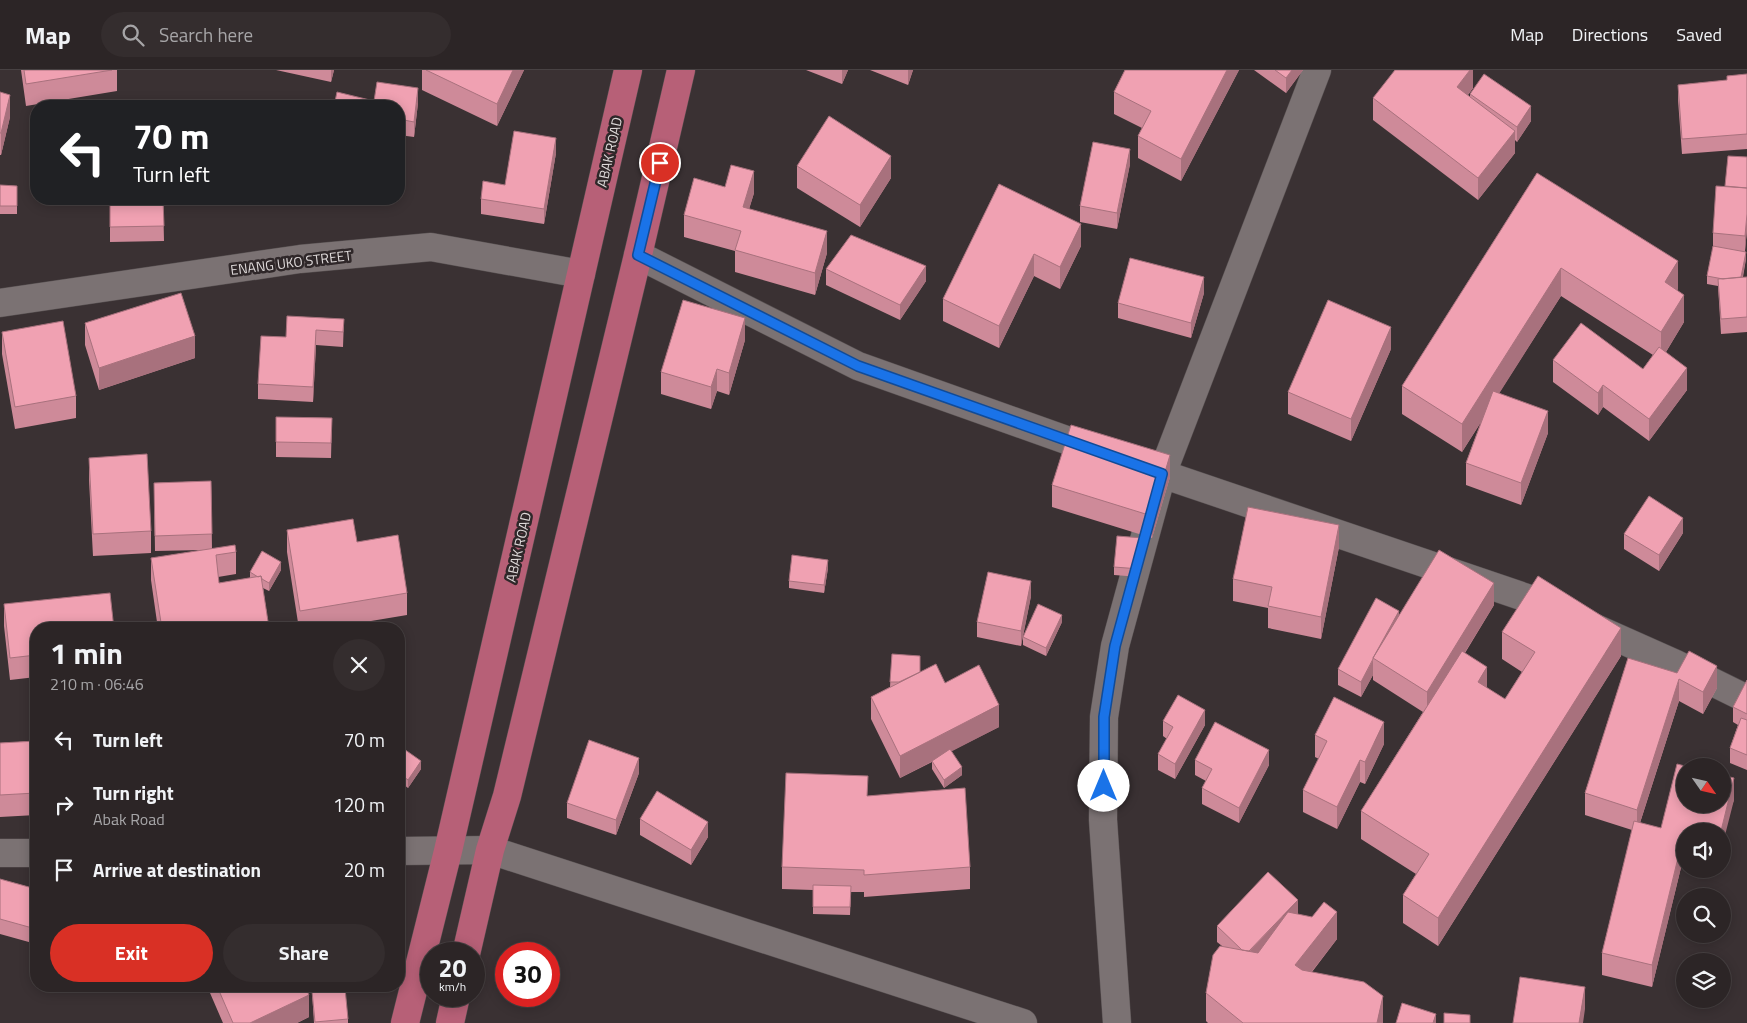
<!DOCTYPE html>
<html lang="en">
<head>
<meta charset="utf-8">
<style>
	body { margin:0; font-family:"Titillium Web",sans-serif; background:#342d2e; color:#f1f3f6; height:100vh; display:flex; flex-direction:column; font-size:19px; white-space:nowrap }
	* { box-sizing:border-box; margin:0 }
	p { font-size:16px; color:#a6a5a7 }
	.icon { flex:none; width:28px; height:28px; fill:none; stroke:currentColor; stroke-width:2; stroke-linecap:round; stroke-linejoin:round }
	.map { position:relative; flex:1; overflow:hidden }
	.side { position:absolute; left:30px; top:552px; width:375px; height:370px; display:flex; flex-direction:column; background:#2c2526; border-radius:20px; box-shadow:0 2px 12px #0003,0 0 0 1px #484243 }
	.side>* { flex:none }
	.top-card { position:absolute; left:30px; top:30px; width:375px; height:105px; border-radius:20px; box-shadow:0 2px 12px #0003,0 0 0 1px #484243; background:#202124; color:#fff; overflow:hidden }
	.needle { width:32px; rotate:124deg }
	.fabs { position:absolute; left:1676px; top:688px; display:grid; gap:10px }
	.fabs a { display:grid; place-items:center; width:55px; height:55px; border-radius:50%; background:#2c2526; box-shadow:0 2px 12px #0003,0 0 0 1px #484243; font-size:25px }
	.speed { position:absolute; left:420px; top:872px; display:flex; gap:10px; font-size:25px; font-weight:700; text-align:center }
	.speed>* { display:grid; place-content:center; width:65px; height:65px; border-radius:50%; background:#2c2526; box-shadow:0 2px 12px #0003,0 0 0 1px #484243; line-height:1 }
	.speed small { font-size:12px; font-weight:400 }
	.speed .limit { border:8px solid #d22; background:#fff; color:#111 }
	.pin { position:absolute; display:grid; place-items:center; width:42px; height:42px; color:#fff; margin:-21px; border:2px solid #fff; border-radius:50%; box-shadow:0 1px 5px #0007 }
	.me { position:absolute; width:55px; margin:-28px; rotate:0deg; stroke-linejoin:round; filter:drop-shadow(0 0 4px #0008) }
	.turn { display:flex; align-items:center; gap:18px; height:105px; padding:0 20px; font-size:22px }
	.turn .icon { width:65px; height:65px; stroke-width:2.5 }
	.turn b { display:block; font-size:35px; line-height:42px }
	.round { display:grid; place-items:center; flex:none; width:52px; height:52px; border-radius:26px; background:#342d2e }
	.headline { display:flex; align-items:center; justify-content:space-between; height:85px; padding:0 20px }
	h1 { font-size:30px; font-weight:700; line-height:38px }
	.primary-button { display:flex; gap:10px; margin-top:auto; padding:10px 20px }
	.primary-button a { flex:1; height:58px; border-radius:30px; background:#d93025; color:#fff; font-size:20px; font-weight:700; line-height:58px; text-align:center }
	.primary-button a+a { background:#342d2e; color:#f1f3f6 }
	ul { padding:0; list-style:none }
	li { display:flex; align-items:center; gap:15px; height:65px; padding:0 20px }
	li div { flex:1 }
	li b { display:block; font-size:19px }
	li em { font-style:normal }
	header { display:flex; align-items:center; gap:30px; box-sizing:border-box; height:70px; padding:0 25px; background:#2c2526; border-bottom:1px solid #484243 }
	header strong { font-size:24px }
	nav { display:flex; gap:28px; margin-inline-start:auto; font-size:18px }
	.search { width:350px; height:45px; background:#342d2e; display:flex; align-items:center; gap:12px; box-sizing:border-box; padding:0 18px; border-radius:28px; color:#a6a5a7; font-size:19px }
	.map>svg:first-child { display:block }
</style>
</head>
<body>
<header>
<strong>Map</strong>
<div class="search"><svg class="icon" aria-label="search" viewBox="0 0 24 24"><circle cx="10" cy="10" r="6"/><path d="M15 15l6 6"/></svg>Search here</div>
<nav><a>Map</a><a>Directions</a><a>Saved</a></nav>
</header>
<div class="map">
<svg width="1747" height="953" viewBox="0 0 1747 953">
	<rect width="100%" height="100%" fill="#3a3133"/>
	<g fill="none" stroke-linecap="round" stroke-linejoin="round">
		<defs>
			<path id="minor" d="M638,185l220,111 304,108 368,125 146,65 71,35
				M0,233l300,-44 131,-12 150,27
				M1117,953l-14,-203 1,-103 11,-71 47,-172 155,-404"/>
			<path id="tertiary" d="M399,781l91,-1 533,173
				M0,783h36"/>
			<path id="trunk" d="M466,884l24,-104 17,-54 131,-541 43,-185
				M405,953l43,-172 180,-781
				M450,953l6,-27"/>
		</defs>
		<use href="#minor" stroke="#564f50" stroke-width="29"/>
		<use href="#tertiary" stroke="#564f50" stroke-width="29"/>
		<use href="#trunk" stroke="#564f50" stroke-width="29"/>
		<use href="#minor" stroke="#7b7273" stroke-width="28"/>
		<use href="#tertiary" stroke="#7b7273" stroke-width="28"/>
		<use href="#trunk" stroke="#b76077" stroke-width="28"/>
	</g>
	<path fill="#ce8a99" d="M21,0h96v21l-91,15z
		M276,0h58l-3,12z
		M422,0h102l-27,56 -75,-36z
		M806,0h42l-6,14z
		M870,0h43l-5,15z
		M1125,0h114l-58,111 -43,-23v-22l4,-8 -28,-14v-22z
		M1254,0h49l-17,23z
		M1470,0h3v18l-5,7 2,2v-3l61,27 -14,21 -2,-2v13l-37,47 -105,-80v-22z
		M1747,4v75l-65,5 -4,-54v-15l49,-5v-4z
		M0,22l10,25 -9,38h-1z
		M374,31l44,2 -4,34 -15,-2v-29z
		M556,83l-12,71 -63,-10v-15l24,-14z
		M1747,87v72l-2,22 1,8 -3,18h4v55l-26,2 -3,-48 -11,-2v-8l6,-29v-14l12,-47z
		M1130,94l-13,65 -37,-7v-16z
		M797,96l94,12 -31,49 -63,-39z
		M1537,103l141,116 -1,1 7,32 -18,30 21,38 -38,51 -46,-34 -5,8 -45,-33v-22l90,9 10,-14 -92,-59 -62,97 49,40 -27,72 -55,-20v-22l15,-41 -19,30 -60,-38v-28z
		M999,114l82,62 -21,43 -26,-13 -35,72 -56,-27v-22z
		M0,115l17,1v28h-17z
		M725,117l29,6 -5,16 78,44 -12,42 -80,-23v-21l-51,-14v-22z
		M110,129h53l1,42 -54,1z
		M826,199l100,12 -26,39 -74,-35z
		M1204,223l-13,45 -73,-20v-15z
		M344,249l-1,28 -27,-2 -3,57 -55,-3v-15l28,-47z
		M85,253l110,35 -96,32 -14,-45z
		M2,262l74,64v22l-61,11 -13,-75z
		M745,270l-16,55 -12,-4 -6,18 -50,-15v-22z
		M1391,279l-40,92 -63,-27v-22z
		M276,347l56,1 -1,40 -55,-1z
		M89,388l62,73v22l-58,3 -4,-76z
		M1170,407l-18,61 -100,-31v-22z
		M211,411l1,68 24,3v22l-18,3 1,6 31,-5v-6l31,-2 -12,21 -6,-3 6,41h-111l-7,-49v-22l52,-8 -48,1 -1,-68z
		M287,460l70,12 50,51v22l-84,14h-24l-12,-77z
		M1683,463l-24,38 -35,-22v-15z
		M1143,476l-3,31 -26,-2v-8z
		M1339,477l-18,92 -53,-11v-20l-35,-7v-22z
		M828,498l-4,25 -35,-5v-7z
		M1031,526l-10,50 -44,-9v-15z
		M4,534l32,25v48l-26,3 -6,-54z
		M1494,535l-29,48 22,35 18,11 17,-27 -20,-13v-27l119,24 -183,290 -35,-23v-28l13,-21 -55,-35v-28l62,-99 -50,-32v-5l-12,22 -23,-12v-16l61,-53z
		M1062,552l-16,34 -23,-11v-8z
		M892,584l28,18 25,11 54,44 -48,24 11,24 -18,13 -12,-19v-7l-32,16 -29,-59v-22l19,-10z
		M1628,588l89,30 -14,26 -24,-13 -39,122 21,5 73,-28 -12,31h-37v20l-33,136 -50,-12v-22l30,-123 -47,-15v-22z
		M1747,610v90l-17,-7v-15l8,-23 -5,-3v-15z
		M1163,651l42,4 -30,54 -17,-9v-16l9,-15 -4,-3z
		M1315,665l69,9 -19,40 -5,-2 -23,47 -34,-17v-22l16,-31 -4,-2z
		M36,671v74l-36,2v-74z
		M399,686l22,13 -13,19 -9,-7z
		M1195,690l74,5 -30,58 -37,-19v-16l4,-7 -11,-6z
		M639,703l-23,62 -49,-17v-15z
		M868,726l102,71v22l-106,8v-5h-13l-1,23 -37,-1v-24l-31,-1v-22z
		M640,749l68,18 -17,28 -51,-30z
		M0,809l36,10v55l-36,-10z
		M1298,844l39,25 -25,33 71,51h-175l-2,-2v-28l16,-47 -5,-4v-16z
		M207,916h98l4,31 -12,6h-74z
		M312,921l36,28v4h-34z"/>
	<path fill="#a8717d" d="M331,0h3l-3,12z
		M513,0h11l-27,56v-22z
		M842,0h6l-6,14z
		M908,0h5l-5,15z
		M1227,0h12l-58,111v-22z
		M1292,0h11l-17,23v-15z
		M1470,0h3v18l-16,21v-22z
		M418,18v15l-4,34v-15z
		M10,25v22l-9,38v-22z
		M1531,36v15l-14,21v-15z
		M1515,61v22l-37,47v-22z
		M556,68v15l-12,71v-15z
		M1130,79v15l-13,65v-16z
		M891,86v22l-31,49v-22z
		M754,101v22l-11,36v-22z
		M1747,144v15l-2,22v-15z
		M1081,154v22l-21,43v-22z
		M827,161v22l-12,42v-22z
		M1746,182v7l-6,30v-7z
		M1034,184v22l-35,72v-22z
		M1678,191v28l-13,21v-28z
		M926,196v15l-26,39v-15z
		M1561,198v28l-99,156v-28z
		M1204,207v16l-13,45v-15z
		M1684,225v27l-23,38v-28z
		M745,248v22l-16,55v-22z
		M1391,257v22l-40,92v-22z
		M316,260v15l-3,57v-15z
		M195,266v22l-96,32v-22z
		M1687,298v22l-38,51v-22z
		M717,299v22l-6,18v-22z
		M1603,315v22l-5,8v-22z
		M1548,341v22l-27,72v-22z
		M1170,385v22l-18,61v-22z
		M1683,448v15l-24,38v-16z
		M1339,455v22l-18,92v-22z
		M1143,468v8l-3,31v-8z
		M828,490v8l-4,25v-8z
		M281,492v8l-12,21v-8z
		M1031,511v15l-10,50v-15z
		M1494,513v22l-67,109v-22z
		M1399,541v15l-26,33z
		M1062,545v7l-16,34v-8z
		M1621,558v28l-183,290v-28z
		M1373,590v15l-12,22v-15z
		M1717,596v22l-14,26v-22z
		M1487,597v28l-9,-13z
		M1679,609v22l-42,131v-22z
		M999,635v22l-99,51v-22z
		M1205,640v15l-30,54v-15z
		M1384,652v22l-19,40v-22z
		M1269,680v15l-30,58v-15z
		M639,688v15l-23,62v-15z
		M1360,690v22l-23,47v-22z
		M421,691v8l-13,19v-8z
		M962,697v8l-18,13v-8z
		M1734,708v22l-12,47v-16h-1z
		M708,752v15l-17,28v-15z
		M1685,759v22l-33,136v-22z
		M1298,830v15l-51,54v-15z
		M1337,842v27l-42,54v-28z
		M1585,917v22l-2,14h-4z
		M309,925v22l-12,6h-47z
		M1383,926v27h-6z
		M1436,944v9h-3z"/>
	<path fill="#f0a1b2" stroke="#a8717d" d="M24,0h88l-86,14z
		M426,0h87l-16,34z
		M1125,0h102l-46,89 -43,-23 13,-25 -37,-19z
		M1275,0h17l-6,8z
		M1395,0h75l-13,17 58,44 -37,47 -105,-80z
		M1484,4l47,32 -14,21 -47,-33z
		M1747,4v60l-65,5 -4,-54 49,-5v-4z
		M377,12l41,6 -4,34 -15,-3v-13h-65l3,-14 37,9z
		M0,22l10,3 -9,38h-1z
		M829,46l62,40 -31,49 -63,-39z
		M514,61l42,7 -12,71 -63,-10 2,-18 22,4z
		M1093,72l37,7 -13,64 -37,-7z
		M1728,86l19,1v31l-22,-2z
		M731,95l23,6 -11,36 84,24 -12,42 -80,-23 6,-19 -57,-16 10,-37 31,9z
		M1537,103l141,88 -13,21 19,13 -23,37 -100,-64 -99,156 -60,-38z
		M999,114l82,40 -21,43 -26,-13 -35,72 -56,-27z
		M0,115l17,1v20h-17z
		M1716,116l31,2v26l-2,22 -32,-3z
		M110,129h53l1,27 -54,1z
		M851,165l75,31 -26,39 -74,-36z
		M1713,176l33,6 -5,25 -18,2 -16,-3z
		M1130,188l74,19 -13,46 -73,-20z
		M1747,207v40l-26,2 -3,-40z
		M181,223l14,43 -96,32 -14,-45z
		M683,230l62,18 -16,55 -12,-4 -6,18 -50,-15z
		M1328,230l63,27 -40,92 -63,-27z
		M287,246l57,3 -1,13 -27,-2 -3,57 -55,-3 3,-48 25,1z
		M63,251l13,75 -61,11 -13,-75z
		M1581,253l62,46 16,-22 28,21 -38,51 -46,-34 -5,8 -45,-33z
		M1493,321l55,20 -27,72 -55,-20z
		M276,347l56,1 -1,25 -55,-1z
		M1071,355l99,30 -18,61 -100,-31z
		M147,384l4,77 -58,3 -4,-76z
		M211,411l1,53 -57,2 -1,-53z
		M1649,426l34,22 -24,37 -35,-21z
		M1248,437l91,18 -18,92 -53,-11 4,-19 -39,-8z
		M353,449l4,23 41,-7 9,58 -107,18 -13,-81z
		M1117,466l26,2 -3,31 -26,-2z
		M235,475l1,7 -20,3 3,28 42,-7 8,52 -107,1 -11,-71z
		M1439,480l55,33 -67,109 -54,-34z
		M262,481l19,11 -12,21 -7,-4 -1,-3 -3,1 -8,-5z
		M792,485l36,5 -4,25 -35,-4z
		M988,502l43,9 -10,50 -44,-9z
		M1538,506l83,52 -183,290 -35,-23 26,-41 -68,-43 101,-160 25,16 -9,15 27,17 30,-47 -33,-20z
		M110,523l4,36h-78v26l-26,3 -6,-54z
		M1376,528l23,13 -26,47v1l-12,23 -23,-13z
		M1038,534l24,11 -16,33 -23,-11z
		M1689,581l28,15 -14,26 -24,-13 -42,131 -52,-17 43,-135 49,15z
		M892,584l28,2v16l-21,10h-9z
		M936,594l9,19 34,-18 20,40 -99,51 -29,-59z
		M1747,610v34l-14,-7z
		M1178,625l27,15 -30,54 -17,-10 15,-27 -10,-6z
		M1334,627l50,25 -19,40 -5,-2 -23,47 -34,-17 24,-49 -12,-6z
		M1741,648l6,2v35l-17,-7z
		M1215,652l54,28 -30,58 -37,-20 10,-19 -17,-9z
		M589,670l50,18 -23,62 -49,-17z
		M36,671v52l-36,2v-52z
		M404,679l17,12 -13,19 -9,-7v-17z
		M950,679l12,18 -18,13 -12,-19z
		M1677,694l8,2v38h37v-29l12,3 -13,53h-27l-9,-2 -33,136 -50,-12 32,-132 27,7z
		M786,703l82,3 -1,20 98,-8 5,79 -106,8v-5l-82,-3z
		M657,721l51,31 -17,28 -51,-31z
		M1268,802l30,28 -49,51 -7,-1 -25,-24z
		M0,809l36,10v40l-36,-10z
		M813,815l38,1 -1,21h-37z
		M1324,832l13,10 -42,53 7,5 62,12 19,14 -6,27h-134l-37,-30 7,-38 7,-9 38,7 30,-41 24,5z
		M1520,907l65,10 -6,36h-66z
		M217,916h88l4,9 -59,28h-17z
		M345,918l3,31 -33,3 -3,-31z
		M1402,933l34,11 -3,9h-37z
		M1444,943l26,2v8h-26z"/>
	<g fill="none" stroke-linecap="round" stroke-linejoin="round">
		<defs>
			<path id="route" d="M660,93l-22,92 220,111 304,108 -47,172 -11,71v69"/>
		</defs>
		<use href="#route" stroke="#114b97" stroke-width="12"/>
		<use href="#route" stroke="#1a73e8" stroke-width="9"/>
	</g>
	<g text-anchor="middle" dominant-baseline="central" stroke-width="5" stroke-linejoin="round" paint-order="stroke">
		<g font-size="14" fill="#dfdada" stroke="#2f2729">
			<text transform="translate(609 82) rotate(-77)">ABAK ROAD</text>
			<text transform="translate(291 192) rotate(-7)">ENANG UKO STREET</text>
			<text transform="translate(518 477) rotate(-77)">ABAK ROAD</text>
		</g>
	</g>
</svg>
<div class="fabs">
<a><svg class="needle" viewBox="-14 -14 28 28"><path d="M0-13l5 13h-10z" fill="#e53935"/><path d="M0 13l5-13h-10z" fill="#a6a5a7"/></svg></a>
<a><svg class="icon" aria-label="sound" viewBox="0 0 24 24"><path d="M4 9h4l5-4v14l-5-4H4zM17 9q2 3 0 6"/></svg></a>
<a><svg class="icon" aria-label="search" viewBox="0 0 24 24"><circle cx="10" cy="10" r="6"/><path d="M15 15l6 6"/></svg></a>
<a><svg class="icon" aria-label="layers" viewBox="0 0 24 24"><path d="M12 4l9 5-9 5-9-5zM3 14l9 5 9-5"/></svg></a>
</div>
<div class="speed"><div>20<small>km/h</small></div><div class="limit">30</div></div>
<div class="pin" style="left:660px;top:93px;background:#d93025"><svg class="icon" aria-label="arrive" viewBox="0 0 24 24"><path d="M6 21V4h12l-3 4 3 4H6"/></svg></div>
<svg class="me" style="left:1104px;top:716px" viewBox="-20 -20 40 40"><circle r="19" fill="#fff"/><path d="M0-13L10 11 0 6-10 11z" fill="#1a73e8"/></svg>
<div class="top-card">
<div class="turn"><svg class="icon" aria-label="left" viewBox="0 0 24 24"><path d="M17 20v-9H6M10 6l-5 5 5 5"/></svg><div><b>70 m</b>Turn left</div></div>
</div>
<section class="side">
<div class="headline"><div><h1>1 min</h1><p>210 m · 06:46</p></div><a class="round"><svg class="icon" aria-label="close" viewBox="0 0 24 24"><path d="M6 6l12 12M18 6L6 18"/></svg></a></div>
<ul>
<li><svg class="icon" aria-label="left" viewBox="0 0 24 24"><path d="M17 20v-9H6M10 6l-5 5 5 5"/></svg><div><b>Turn left</b></div><em>70 m</em></li>
<li><svg class="icon" aria-label="right" viewBox="0 0 24 24"><path d="M7 20v-9h11M14 6l5 5-5 5"/></svg><div><b>Turn right</b><p>Abak Road</p></div><em>120 m</em></li>
<li><svg class="icon" aria-label="arrive" viewBox="0 0 24 24"><path d="M6 21V4h12l-3 4 3 4H6"/></svg><div><b>Arrive at destination</b></div><em>20 m</em></li>
</ul>
<div class="primary-button"><a>Exit</a><a>Share</a></div>
</section>
</div>
</body>
</html>
